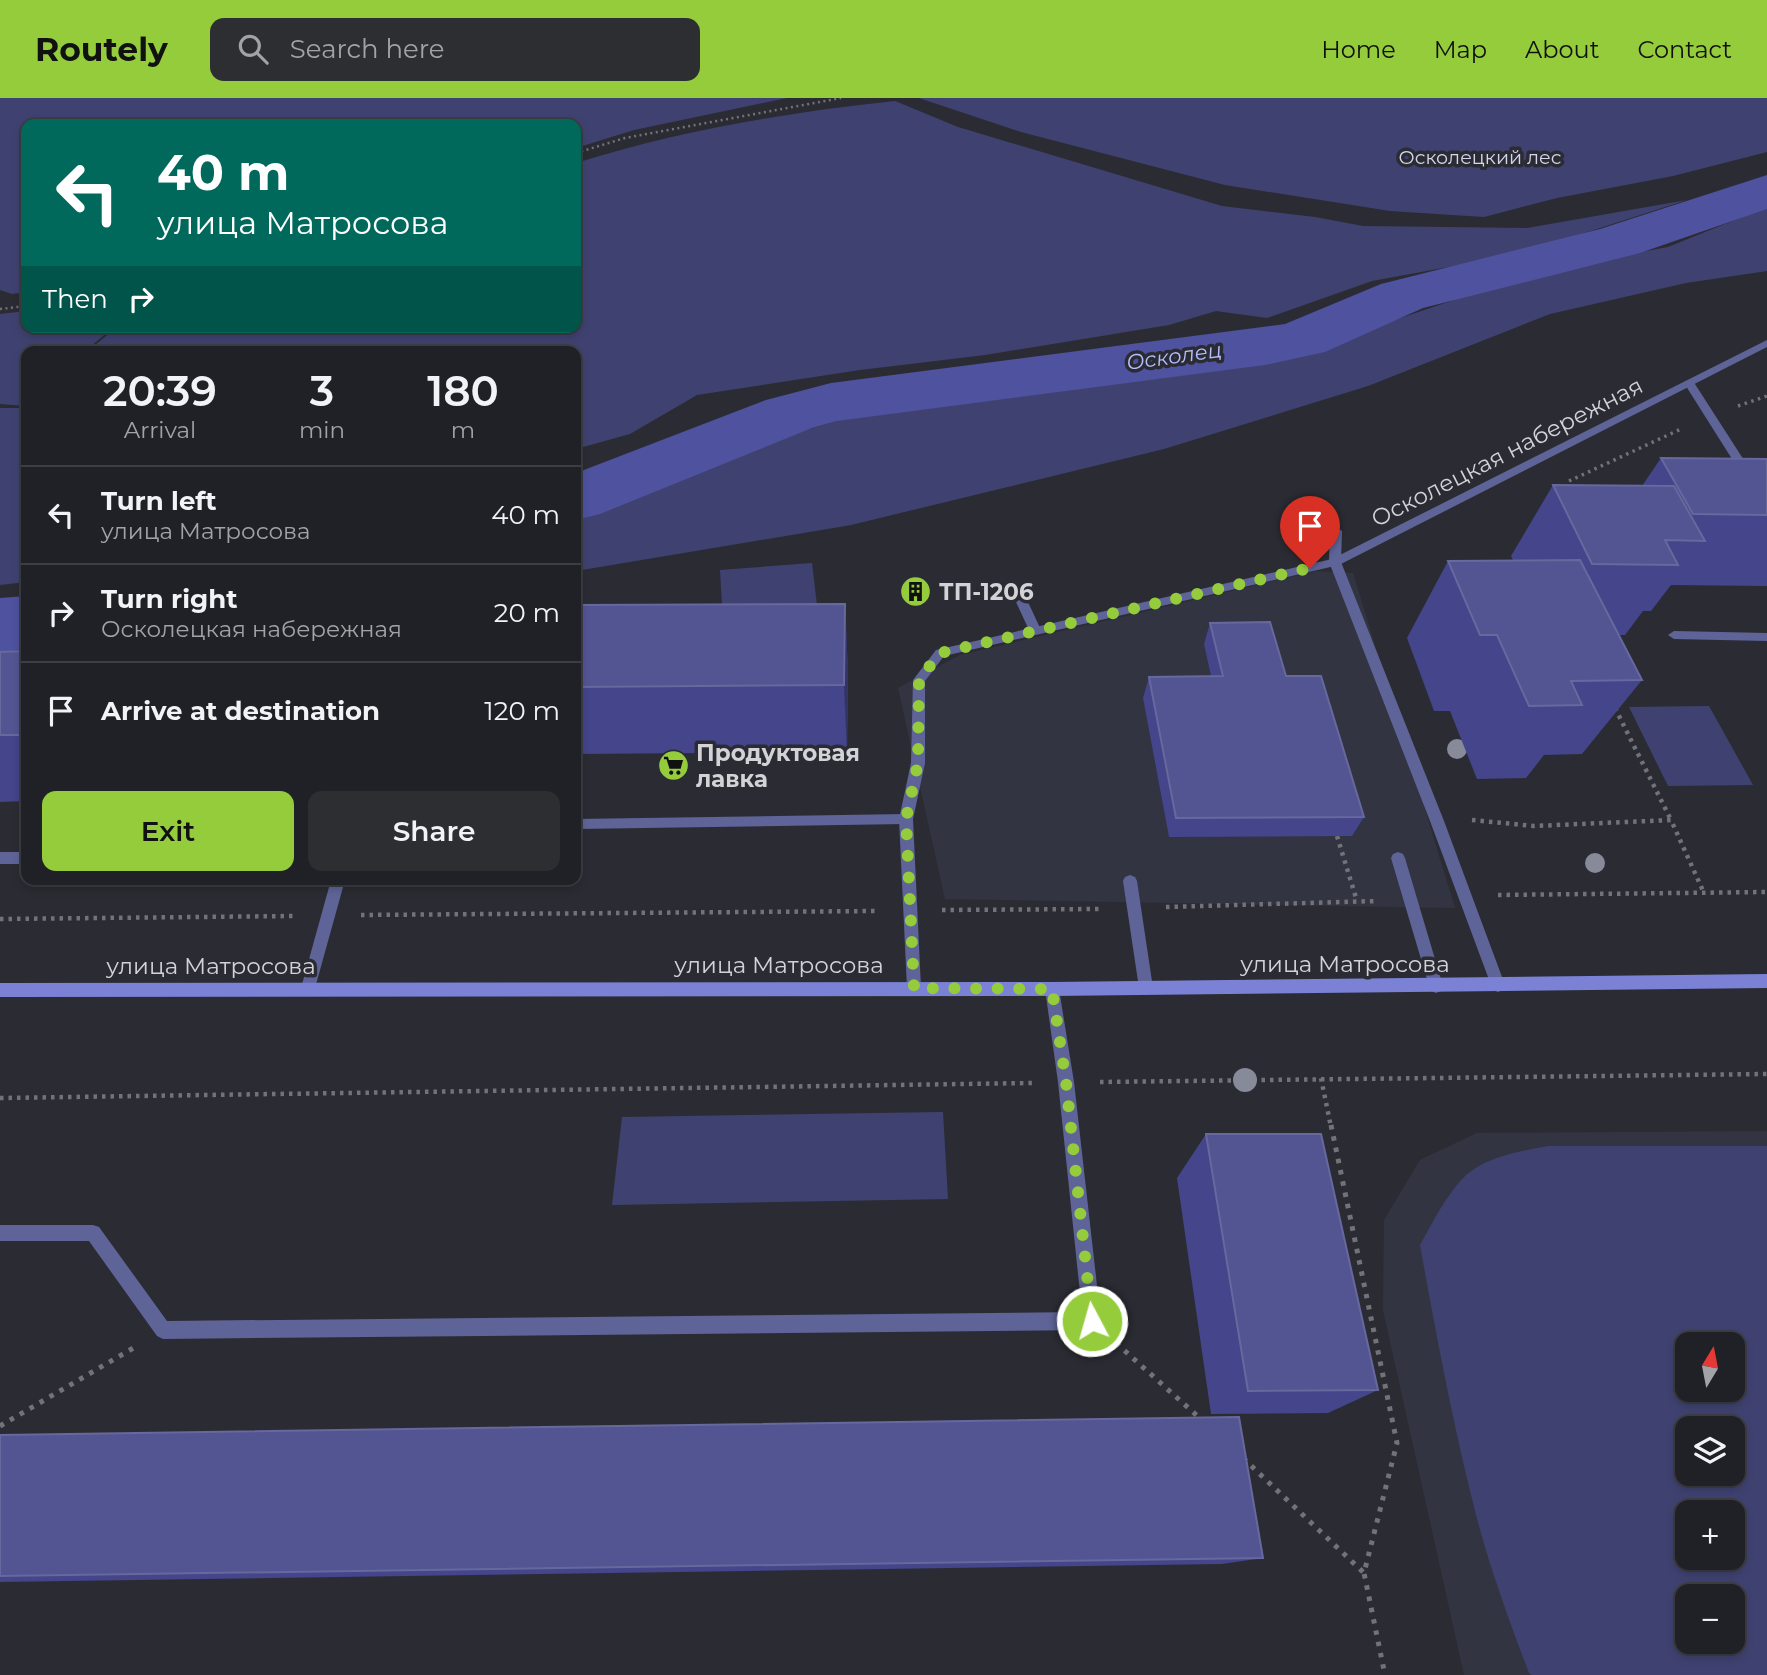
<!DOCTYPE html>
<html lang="en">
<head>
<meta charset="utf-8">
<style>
	body { margin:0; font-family:Montserrat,sans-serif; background:#2d2e32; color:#f1f3f6; height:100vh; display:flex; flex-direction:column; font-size:26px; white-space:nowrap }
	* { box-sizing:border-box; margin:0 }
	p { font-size:23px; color:#a2a3a7 }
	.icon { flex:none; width:38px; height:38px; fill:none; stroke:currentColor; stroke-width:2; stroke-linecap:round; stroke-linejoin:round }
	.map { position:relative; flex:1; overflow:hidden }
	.details { position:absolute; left:21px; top:248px; width:560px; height:539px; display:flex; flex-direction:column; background:#202126; border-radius:14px; box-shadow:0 4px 10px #0003,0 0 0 2px #3d3e43 }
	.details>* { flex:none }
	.top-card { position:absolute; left:21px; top:21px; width:560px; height:214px; border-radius:14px; box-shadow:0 4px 10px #0003,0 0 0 2px #3d3e43; background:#00695c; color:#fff; overflow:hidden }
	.needle { width:46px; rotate:10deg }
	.controls { position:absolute; left:1675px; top:1234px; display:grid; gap:14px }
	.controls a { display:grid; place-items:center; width:70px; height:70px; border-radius:14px; background:#202126; box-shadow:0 4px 10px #0003,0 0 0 2px #3d3e43; font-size:35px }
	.pin { position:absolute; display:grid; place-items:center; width:60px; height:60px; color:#fff; margin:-72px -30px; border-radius:50% 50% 50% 0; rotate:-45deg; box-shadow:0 0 7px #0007 }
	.pin .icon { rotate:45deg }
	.me { position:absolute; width:77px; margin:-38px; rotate:354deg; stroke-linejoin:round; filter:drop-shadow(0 0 5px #0008) }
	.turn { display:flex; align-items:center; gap:24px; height:147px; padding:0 21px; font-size:32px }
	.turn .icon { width:91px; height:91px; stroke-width:2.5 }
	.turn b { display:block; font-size:49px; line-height:60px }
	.then { display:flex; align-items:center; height:66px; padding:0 21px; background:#0003; gap:14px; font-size:26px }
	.eta { display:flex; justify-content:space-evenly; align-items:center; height:119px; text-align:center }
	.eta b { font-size:42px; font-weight:600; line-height:49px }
	.action { display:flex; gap:14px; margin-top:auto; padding:14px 21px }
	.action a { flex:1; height:80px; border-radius:14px; background:#94cc3c; color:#111; font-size:28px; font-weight:600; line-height:80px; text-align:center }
	.action a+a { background:#2d2e32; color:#f1f3f6 }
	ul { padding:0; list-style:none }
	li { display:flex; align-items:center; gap:21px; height:98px; padding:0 21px; border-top:2px solid #3d3e43 }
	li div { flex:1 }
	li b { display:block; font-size:26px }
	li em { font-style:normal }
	header { display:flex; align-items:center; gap:42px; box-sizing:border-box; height:98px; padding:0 35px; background:#94cc3c; color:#111 }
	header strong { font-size:33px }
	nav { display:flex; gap:38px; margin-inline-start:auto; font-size:24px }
	.search { width:490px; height:63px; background:#2d2e32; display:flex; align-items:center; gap:18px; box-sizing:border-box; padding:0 24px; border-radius:14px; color:#a2a3a7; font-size:26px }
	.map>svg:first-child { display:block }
</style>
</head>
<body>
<header>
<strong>Routely</strong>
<div class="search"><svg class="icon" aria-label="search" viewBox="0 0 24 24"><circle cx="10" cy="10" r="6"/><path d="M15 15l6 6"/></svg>Search here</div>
<nav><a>Home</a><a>Map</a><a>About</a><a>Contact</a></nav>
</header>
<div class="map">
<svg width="1767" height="1577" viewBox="0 0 1767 1577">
	<rect width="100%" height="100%" fill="#2b2c33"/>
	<path fill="#323441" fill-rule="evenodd" d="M1316,473l37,2 102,335 -510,-9 -47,-211 62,-33z
		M1767,1033v544h-303l-81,-365 1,-90 36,-60 57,-27zM1687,1246h45v46h-45zM1687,1330h45v46h-45zM1687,1414h45v46h-45zM1687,1498h45v46h-45z"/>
	<path fill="#3f4270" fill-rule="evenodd" d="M0,0h787l-153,32 -58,18v-24h-550v168l-14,2 -12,-4z
		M919,0h848v54l-94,24 -116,22 -73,19 -94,-6 -165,-26 -204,-53z
		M895,3l63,26 264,79 93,11 48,9 164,2 160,-28 -168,54 -147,27 -105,37 -51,-7 -47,14 -184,30 -125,15 -163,25 -67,39 -54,15v-97h-418l-63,-7 22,-18h459v-164c101,-32 213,-51 319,-62z
		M1767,109v64l-81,12 -136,31 -182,72 -204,63 -313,76 -275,46v-56l29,-7 147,-62 115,-34 241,-28 168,-24 267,-90 125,-23z
		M26,213v16h88l-23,19 47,6h-112v54l-26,-2v-90z
		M0,310h26v174l-26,3z
		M812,465l6,51 -95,8 -3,-52z
		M1709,608l44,79 -85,1 -39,-79z
		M943,1014l5,87 -336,6 10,-88z
		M1548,1048h219v529h-235l-3,-2c-20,-53 -40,-107 -54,-162 -22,-87 -39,-177 -55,-266 13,-23 32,-62 54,-76 22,-14 49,-18 74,-23zM1687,1246h45v46h-45zM1687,1330h45v46h-45zM1687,1414h45v46h-45zM1687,1498h45v46h-45z"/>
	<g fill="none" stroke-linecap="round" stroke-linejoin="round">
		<path fill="#4e529f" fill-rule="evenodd" d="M1767,77v34l-127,44 -217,55 -98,44 -60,13 -428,56 -25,7 -212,86 -24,6v-47l190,-73 65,-17 454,-59 96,-40 219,-55z
			M26,498v54l-26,2v-54z"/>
		<path stroke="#727379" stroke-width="2.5" stroke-dasharray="2 3.5" stroke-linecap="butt" d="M576,55l49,-15 216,-40
			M0,211l26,-3"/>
		<path stroke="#727379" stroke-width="3.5" stroke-dasharray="2.5 4.5" stroke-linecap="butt" d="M1738,308l29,-10
			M1569,383l112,-52"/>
		<path stroke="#727379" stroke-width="4.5" stroke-dasharray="3.5 5" stroke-linecap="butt" d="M1615,610l56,112
			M1472,722l62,6 137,-6 33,73
			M1337,738l20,65
			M1498,797l269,-3
			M1166,809l212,-6
			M942,812l159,-1
			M361,817l516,-4
			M0,821l293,-3
			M1321,980l10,49
			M1100,984l667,-8
			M0,1000l1032,-15"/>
		<path stroke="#727379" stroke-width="5" stroke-dasharray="4.5 7" stroke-linecap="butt" d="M1331,1027l66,318 -33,130 21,102
			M1116,1245l87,78
			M0,1328l135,-79
			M1243,1360l120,114"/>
		<path fill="#5f6498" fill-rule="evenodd" d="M1685,283h8l74,115v13l-4,-1 -79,-125z
			M1336,429l6,4 -1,31 103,259 61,164 -2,5 -5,2 -5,-2 -2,-5 -61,-164 -101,-259 1,-31z
			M1022,500l6,4 13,28 -2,3h-8l-2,-3 -13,-28z
			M1674,533l93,2v8l-93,-2 -6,-4z
			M906,716l7,5 -7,5 -330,5v-10z
			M0,754h26v12h-26z
			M1398,754l5,2 2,4 38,128 -2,5 -5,2 -5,-2 -2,-5 -38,-128 2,-4z
			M1130,777l5,2 2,4 16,107 -2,5 -5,2 -5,-2 -2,-5 -16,-107 2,-4z
			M331,782h14l-30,108 -2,5 -5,2 -5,-2 -2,-5z
			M1052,884l5,2 2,5 15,93 27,239 -3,6 -6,3 -929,9 -6,-3 -68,-95h-89v-16h93l6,2 68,94 915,-9 -24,-230 -13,-93 2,-5z"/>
		<path fill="#5f6498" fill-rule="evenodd" d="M1767,242v7l-428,218 -395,91 -19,25v82l-12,56 8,169 -2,5 -5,2 -5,-2 -2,-5 -8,-169 12,-56 2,-83 23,-30 396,-91z"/>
		<path fill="#7b82d5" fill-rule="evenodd" d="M1767,876v14l-715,8 -1052,1v-14l1052,-1z"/>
	</g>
	<g fill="#878a99">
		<circle cx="1457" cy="651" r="10"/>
		<circle cx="1595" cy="765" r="10"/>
		<circle cx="1245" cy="982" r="12"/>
	</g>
	<path fill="#44458a" d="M1661,360l106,1v127l-96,-1 -20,26h-8l-18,24h-6l23,45 -60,74 -38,1 -18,23 -49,1 -27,-68h-16l-27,-73 41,-77 65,-1 -2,-4 42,-71 89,1z
		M845,506l3,69 -1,79 -271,2v-149z
		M1210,525l76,53 78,141 -12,19 -183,1 -26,-139 6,-21 62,-1 -7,-32z
		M26,553v150l-26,1v-150z
		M1206,1036l172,256 -50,23 -117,1 -34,-236z
		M0,1337l1263,123 -41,6 -1222,18z"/>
	<path fill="#333464" d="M845,506l3,69 -1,79 -3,-67z"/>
	<path fill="#535492" stroke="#67689d" stroke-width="2" d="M1661,360l106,1v56l-74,-1z
		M1553,387l121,1 31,55 -40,-1 13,25 -86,-1z
		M1580,462l62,120 -71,1 11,24 -53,1 -32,-71h-17l-32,-74z
		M845,506l-1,81 -268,2v-82z
		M1270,524l16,54h35l43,141 -188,1 -27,-141 74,-1 -13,-53z
		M26,553v84h-26v-83z
		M1206,1036h115l57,256 -130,1z
		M1239,1319l24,141 -1263,18v-141z"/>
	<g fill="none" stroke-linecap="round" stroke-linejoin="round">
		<path stroke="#94cc3c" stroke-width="12" stroke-dasharray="0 21.6" d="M1092,1223l-26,-239 -14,-93 -138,-1 -8,-169 12,-56 1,-83 21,-27 370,-85"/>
	</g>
	<defs>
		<symbol id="building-disc" viewBox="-11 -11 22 22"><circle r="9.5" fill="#94cc3c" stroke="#2b2c33"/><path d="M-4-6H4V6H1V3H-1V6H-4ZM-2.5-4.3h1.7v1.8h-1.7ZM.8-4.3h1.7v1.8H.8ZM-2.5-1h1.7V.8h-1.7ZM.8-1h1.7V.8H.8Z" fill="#111"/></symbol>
		<symbol id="supermarket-disc" viewBox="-11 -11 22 22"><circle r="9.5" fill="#94cc3c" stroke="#2b2c33"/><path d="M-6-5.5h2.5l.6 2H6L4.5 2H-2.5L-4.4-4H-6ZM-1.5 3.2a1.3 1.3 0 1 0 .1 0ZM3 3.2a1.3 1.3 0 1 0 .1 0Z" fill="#111"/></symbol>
	</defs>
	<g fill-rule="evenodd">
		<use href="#building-disc" x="898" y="476" width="35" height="35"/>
		<use href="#supermarket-disc" x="656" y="650" width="35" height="35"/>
	</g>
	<g text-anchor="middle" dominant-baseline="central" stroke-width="7" stroke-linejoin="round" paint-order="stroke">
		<g font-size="19" fill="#d3d6ec" stroke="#2b2c33">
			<text x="1480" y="59">Осколецкий лес</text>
		</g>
		<g font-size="21" font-style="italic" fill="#b6befe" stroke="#2b2c33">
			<text transform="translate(1174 258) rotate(-8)">Осколец</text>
		</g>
		<g font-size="23" fill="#d2d2d7" stroke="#2b2c33">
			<text transform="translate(1507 354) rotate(-27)">Осколецкая набережная</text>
			<text x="1345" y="866">улица Матросова</text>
			<text x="779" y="867">улица Матросова</text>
			<text x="211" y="868">улица Матросова</text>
		</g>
		<g font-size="23" font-weight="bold" fill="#d2d2d7" stroke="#2b2c33" text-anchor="start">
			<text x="939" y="494">ТП-1206</text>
			<text x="696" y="655">Продуктовая<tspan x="696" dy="26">лавка</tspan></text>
		</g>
	</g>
</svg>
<div class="controls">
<a><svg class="needle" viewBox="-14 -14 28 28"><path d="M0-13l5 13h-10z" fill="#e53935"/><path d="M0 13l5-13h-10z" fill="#a2a3a7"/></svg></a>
<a><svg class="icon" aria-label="layers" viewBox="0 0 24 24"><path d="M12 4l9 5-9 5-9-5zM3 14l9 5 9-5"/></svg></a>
<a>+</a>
<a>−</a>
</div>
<div class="pin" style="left:1310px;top:470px;background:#d93025"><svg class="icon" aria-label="arrive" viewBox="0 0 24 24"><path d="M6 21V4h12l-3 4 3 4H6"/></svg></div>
<svg class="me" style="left:1092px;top:1223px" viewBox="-20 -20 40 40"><circle r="17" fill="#94cc3c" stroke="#fff" stroke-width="3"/><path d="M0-11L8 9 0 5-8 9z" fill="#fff"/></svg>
<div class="top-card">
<div class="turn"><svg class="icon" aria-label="left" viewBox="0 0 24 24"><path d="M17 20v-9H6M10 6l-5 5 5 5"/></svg><div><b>40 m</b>улица Матросова</div></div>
<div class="then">Then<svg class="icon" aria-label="right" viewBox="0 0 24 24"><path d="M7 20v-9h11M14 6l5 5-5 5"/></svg></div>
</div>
<section class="details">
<div class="eta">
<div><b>20:39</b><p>Arrival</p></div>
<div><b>3</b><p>min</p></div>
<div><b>180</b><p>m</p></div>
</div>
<ul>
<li><svg class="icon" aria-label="left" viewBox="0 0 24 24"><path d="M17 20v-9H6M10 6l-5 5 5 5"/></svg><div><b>Turn left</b><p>улица Матросова</p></div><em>40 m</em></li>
<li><svg class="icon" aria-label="right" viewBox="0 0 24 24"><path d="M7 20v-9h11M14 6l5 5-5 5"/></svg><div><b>Turn right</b><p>Осколецкая набережная</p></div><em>20 m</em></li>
<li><svg class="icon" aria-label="arrive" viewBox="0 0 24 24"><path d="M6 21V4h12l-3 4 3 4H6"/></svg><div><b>Arrive at destination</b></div><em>120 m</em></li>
</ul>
<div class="action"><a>Exit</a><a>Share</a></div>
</section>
</div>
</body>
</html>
